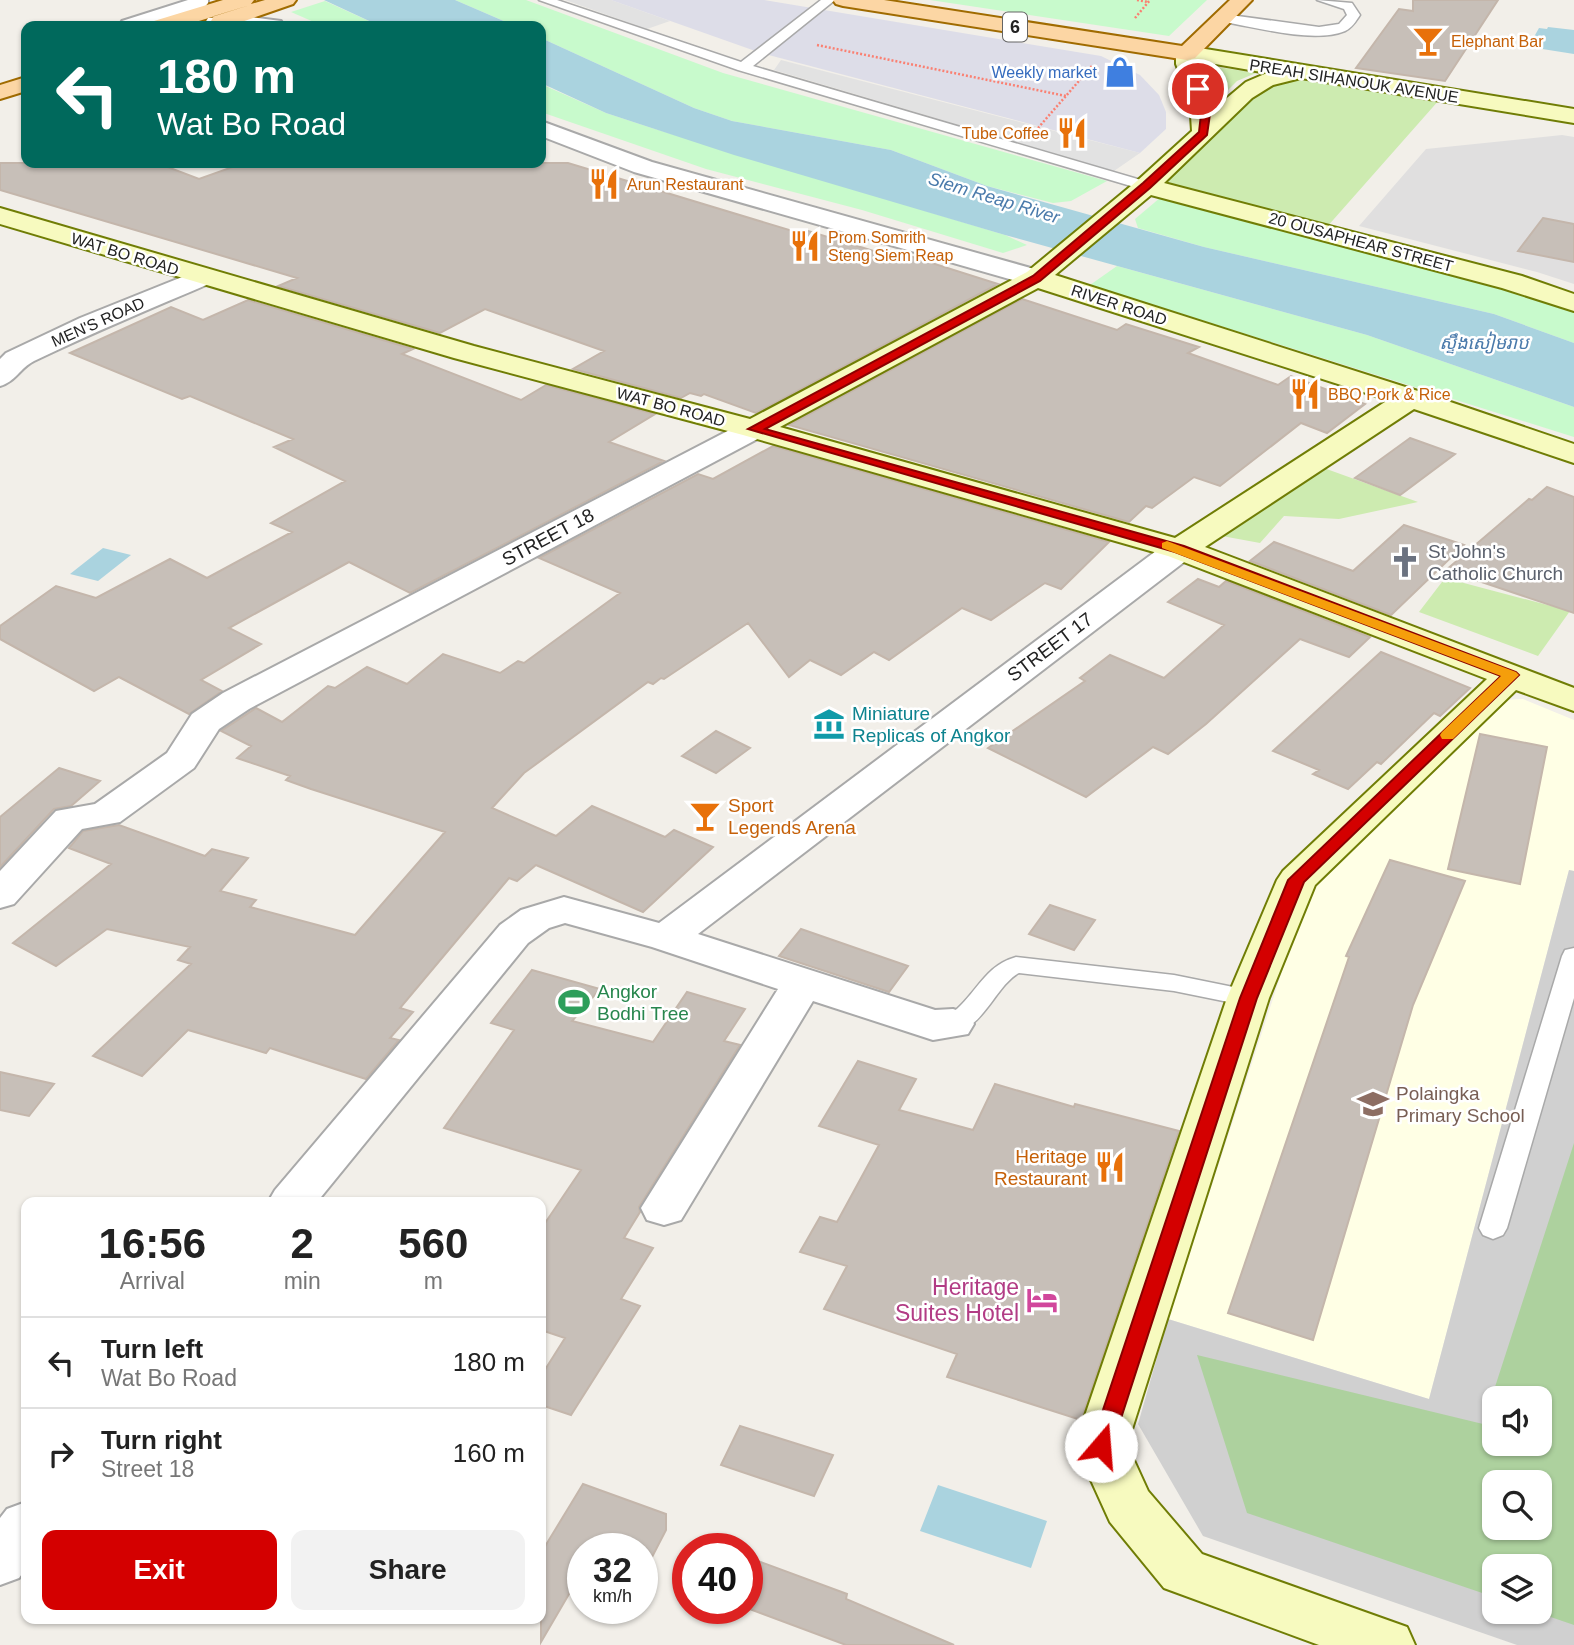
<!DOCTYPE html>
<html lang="en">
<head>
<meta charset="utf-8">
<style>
	body { margin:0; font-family:Helvetica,"Noto Sans Khmer",sans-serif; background:#f2f2f2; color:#222; height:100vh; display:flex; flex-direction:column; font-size:26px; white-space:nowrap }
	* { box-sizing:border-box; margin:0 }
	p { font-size:23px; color:#767676 }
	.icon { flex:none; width:38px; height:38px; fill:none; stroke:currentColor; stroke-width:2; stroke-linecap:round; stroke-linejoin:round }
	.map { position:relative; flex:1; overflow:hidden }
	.details { position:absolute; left:21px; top:1197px; width:525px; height:427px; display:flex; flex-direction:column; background:#fff; border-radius:14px; box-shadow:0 2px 5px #0004 }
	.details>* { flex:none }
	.top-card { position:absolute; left:21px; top:21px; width:525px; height:147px; border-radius:14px; box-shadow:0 2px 5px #0004; background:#00695c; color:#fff; overflow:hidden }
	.fabs { position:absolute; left:1482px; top:1386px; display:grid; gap:14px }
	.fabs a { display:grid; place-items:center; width:70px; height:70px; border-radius:14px; background:#fff; box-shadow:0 2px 5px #0004; font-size:35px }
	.speed { position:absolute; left:567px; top:1533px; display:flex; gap:14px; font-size:35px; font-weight:700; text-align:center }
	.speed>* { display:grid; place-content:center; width:91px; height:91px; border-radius:50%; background:#fff; box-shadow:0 2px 5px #0004; line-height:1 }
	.speed small { font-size:18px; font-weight:400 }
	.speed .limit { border:10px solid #d22; background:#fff; color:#111 }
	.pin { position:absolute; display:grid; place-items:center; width:60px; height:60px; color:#fff; margin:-30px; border:4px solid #fff; border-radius:50%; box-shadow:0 2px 7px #0007 }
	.me { position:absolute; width:77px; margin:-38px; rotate:18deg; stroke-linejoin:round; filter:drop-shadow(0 0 5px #0008) }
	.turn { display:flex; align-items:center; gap:24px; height:147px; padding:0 21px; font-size:32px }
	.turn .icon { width:91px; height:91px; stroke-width:2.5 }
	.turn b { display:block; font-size:49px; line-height:60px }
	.eta { display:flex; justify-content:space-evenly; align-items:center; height:119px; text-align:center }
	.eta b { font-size:42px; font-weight:700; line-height:49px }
	.action { display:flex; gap:14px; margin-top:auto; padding:14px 21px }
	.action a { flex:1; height:80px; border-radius:14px; background:#d40000; color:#fff; font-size:28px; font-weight:700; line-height:80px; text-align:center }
	.action a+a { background:#f2f2f2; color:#222 }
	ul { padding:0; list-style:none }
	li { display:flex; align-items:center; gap:21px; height:91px; padding:0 21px; border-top:2px solid #e0e0e0 }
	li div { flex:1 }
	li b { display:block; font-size:26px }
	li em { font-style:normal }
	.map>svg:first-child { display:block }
</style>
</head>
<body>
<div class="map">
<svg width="1574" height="1645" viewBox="0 0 1574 1645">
	<rect width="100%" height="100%" fill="#f2efe9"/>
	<path fill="#e0dfdf" d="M1562,135l12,2v147l-37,-12 -178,-46 67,-77z"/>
	<path fill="#ffffe5" d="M1523,699l51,21v151l-5,-1 -140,529 -261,-80 141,-430 195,-189z"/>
	<path fill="#d0d0d0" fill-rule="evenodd" d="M1569,870l5,1v774h-57l-314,-109 -65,-112 30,-105 261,80zM1494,1398h46v46h-46zM1494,1482h46v46h-46zM1494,1566h46v46h-46z"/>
	<path fill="#cdebb0" d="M1205,65l51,8 -19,8 -15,15 -9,-16 -11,-12z
		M1312,79l128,20 -114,129 -163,-44 111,-104z
		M1321,467l97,35 -79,17 -55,-3 -24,27 -38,-7z
		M1445,578l125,33 -32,45 -119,-44z"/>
	<path fill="#add19e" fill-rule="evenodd" d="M1574,1143v482l-38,-13h4v-46h-46v31l-247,-84 -50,-158 286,69zM1494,1398h46v46h-46zM1494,1482h46v46h-46z"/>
	<path fill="#c8facc" d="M455,0h71l197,73 384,108 -36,20 -18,2 -66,-17 -96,-36 -159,-29 -38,-13 -153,-70v-12h-26z
		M930,0h277l-38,36z
		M325,1l55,25h-57l-32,-14z
		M541,84l65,29 49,16 350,106 22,10 -24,8 -141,-43 -156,-41 -165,-57z
		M1161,197l331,85 82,29v32l-80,-29 -290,-67 -66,-19 -3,-9z
		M1117,266l250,69 207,72v30l-484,-152z"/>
	<path fill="#e2e2e2" d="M565,0h46l59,21 -23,8z
		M781,60l258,67 101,26 -26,18 -340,-101z"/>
	<path fill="#dddde8" d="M611,0h153l337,56 39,19 19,20 7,17v17l-26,24 -379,-100z"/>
	<path fill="#aad3df" d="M324,0h131l60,26h-135z
		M1548,27l26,3v24l-38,-6 1,-3 -7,-1 9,-16 8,1z
		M541,38l153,70 38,13 159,29 96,36 217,61 290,67 80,29v64l-207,-72 -362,-100 -271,-80 -128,-42 -65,-30z
		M103,548l28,7 -33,26 -28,-7z
		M938,1485l109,36 -16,47 -111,-37z"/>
	<path fill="#c7bfb8" stroke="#c4b6ab" stroke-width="2" d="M1413,0h85l-53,81 -89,-13 43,-59 14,2z
		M0,163h157l42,16 45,-16h324l231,70 6,-3 85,26 7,-4 101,32 -242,129 -52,-19 -3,2 -11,-3 -9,5 -108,-29 31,-18 -119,-42 -45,24 -162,-47 19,-8 -297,-88z
		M1543,218l31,6v38l-56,-11z
		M1022,299l95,31 9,-6 73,23 -11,6 90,32 13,-9 74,28 -38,29 -26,-10 -81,63 -26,-9 -42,31 -6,-2 -17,16 -340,-97z
		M248,300l165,49 -11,5 119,46 25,-15 109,29 -46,28 55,19 -254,132 -61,-31 -120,66 32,16 -60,36 21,11 -33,23 -70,-37 -25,14 -94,-52v-13l56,-40 40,12 74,-39 37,19 85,-46 -21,-9 74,-42 -71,-34 19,-8 -103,-43 -8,3 -112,-46 101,-46 32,13z
		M1410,438l45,16 -55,41 -45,-17z
		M773,446l336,96 -48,47 -16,-6 -54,37 -29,-12 -73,52 -15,-8 -33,23 -31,-15 -21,17 -41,-54 -84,56 -3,-1 -8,6 -5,-2 -124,91 -32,35 64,28 36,-30 73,31 9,-7 39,17 -70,65 -107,-47 -19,16 -8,-3 -109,130 13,4 -23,26 9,2 -33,39 -96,-31 -4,5 -78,-23 -46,46 -49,-20 98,-92 -13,-4 12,-13 -83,-18 -51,37 -43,-23 98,-79 -42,-16 14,-17 36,-6 86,31 7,-7 36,9 -28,33 36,9 -6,7 105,28 90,-103 -134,-43 -25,-9 4,-4 -53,-18 14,-12 -30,-15 35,-23 26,14 46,-36 7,2 32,-21 40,17 36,-30 57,19 18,-12 6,2 96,-70 -81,-35 159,-84 15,5z
		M1547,487l27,10v116l-128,-43 83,-71 3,1z
		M1404,525l60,20 -73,70 -141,-54 24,-19 79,29z
		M1198,579l21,8 7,-6 144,56 -21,20 -49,-18 -94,85 -38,30 -15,-7 -67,50 -98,-49 97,-67 -5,-3 30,-23 54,23 60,-53 -56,-23z
		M1381,652l89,36 -30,28 -6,-3 -53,51 -4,-2 -29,27 -35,-15 6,-4 -46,-19z
		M716,731l34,17 -34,25 -34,-17z
		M1480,734l67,13 -27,137 -72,-15z
		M59,768l41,13 -29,25 -17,3 -54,58v-50z
		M1390,860l75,21 -52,124 -100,335 -85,-27 121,-356 -3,-1z
		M1050,905l45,15 -21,30 -45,-16z
		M801,929l107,37 -19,26 -110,-36z
		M532,970l68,19 -28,32 81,21 34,-50 58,17 -21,32 16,4 -101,162 1,5 -16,26 29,10 -32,51 19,7 -69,109 -30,-10v-29l24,-38 -24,-8v-101l40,-59 -137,-42 70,-98 -23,-7z
		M858,1061l58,18 -17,31 74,20 22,-46 79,23 1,-3 104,27 -98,289 -134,-43 10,-23 -133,-45 23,-43 -47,-14 20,-35 17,5 42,-77 -60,-19z
		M0,1072l54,12 -25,32 -29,-6z
		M740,1426l93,29 -19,41 -93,-31z
		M583,1484l83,30v16l-15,29 -9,-3v-7h-18l-24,-10 -5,10h-12v21l-42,72v-89z
		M747,1557l100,37 -1,5 108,46h-108l-99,-37z"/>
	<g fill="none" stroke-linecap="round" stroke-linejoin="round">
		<defs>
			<path id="lane" d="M539,0h18l184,62 80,-62h14l-82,66 398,117 2,3 -2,3h-10l-403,-119z
				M1317,0l35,3 8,12c-4,6 -8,13 -15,16 -32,13 -88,-4 -122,-9l-6,-4 6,-4 96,13 20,-3 8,-9 -3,-6z
				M1574,948v50l-67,230 -4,7 -10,4 -10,-4 -4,-7 83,-272 3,-6z
				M1016,957l158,18 74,15 9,2 3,6 -3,6 -9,2 -74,-15 -155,-18c-26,14 -39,67 -75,57l-4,-6c5,-8 15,-12 21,-19 19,-19 27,-40 55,-48z"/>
			<path id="street" d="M188,0h20v3c-13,19 -67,24 -89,23l3,-5z
				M242,16l39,5 3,5h-76l-3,-3 3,-5z
				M541,121l111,41 393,110 4,6 -4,6 -9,2 -9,-2 -393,-112 -93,-36z
				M202,269l9,2 4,6 -4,6c-59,25 -119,50 -177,78 -14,7 -19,21 -34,25v-27l6,-6 74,-35z
				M754,420l11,3 4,6 -4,6 -516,274 -30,20 -25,39 -74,54 -38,7 -68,75 -14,4v-37l56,-60 39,-7 72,-51 25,-39 31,-21 520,-270z
				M1180,539l12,3 4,7 -4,7 -494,378 237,76 18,-1 15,5 6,10 -6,10 -35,6 -120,-39 -132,219 -17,5 -17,-5 -6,-12 137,-219 -126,-42 -87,-24 -16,5 -21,15 -211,259h-49l7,-12 225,-265 21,-15 43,-13 95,26 509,-381z
				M26,1502v66l-7,10 -19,7v-67l7,-9z"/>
			<path id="secondary" d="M1187,46l387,63v14l-273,-45 -28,7 -21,13 -88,85 358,93 52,18v17l-72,-23 -351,-93 -96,80 366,117 153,52v19l-160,-54 -209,138 369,141v23l-58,-21 -201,195 -46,113 -142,447 21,46 54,63 205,73 8,18h-96l-155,-57 -54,-66 -35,-77 152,-447 50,-118 6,-9 204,-192 -319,-123 -425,-121 -289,-77 -454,-134v-16l474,138 276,73 277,-147 110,-91 55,-50 -2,-31 -14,-36v-11l3,-5zM1198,61l69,12 -21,9 -31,26zM1038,288l350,112 -213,138 -395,-111z"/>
			<path id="primary" d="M223,0h31l-3,4 14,-4h31l-3,4 -63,22h-16l-3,-5 3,-5 36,-11 -67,21h-32l3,-5z
				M833,0h51l298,46 48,-46h22l-57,58 -8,2 -344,-54 -7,-2z
				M26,77v14l-26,8v-14z"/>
		</defs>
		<use href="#lane" stroke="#a9a9a9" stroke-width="3"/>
		<use href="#street" stroke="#a9a9a9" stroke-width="4"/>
		<use href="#secondary" stroke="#707d05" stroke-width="4"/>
		<use href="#primary" stroke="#a06b00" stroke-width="4"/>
		<path stroke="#fa8072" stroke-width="2.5" stroke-dasharray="2 2" stroke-linecap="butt" d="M1137,0l11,2
			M1135,18l15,-18
			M817,45l249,51
			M1038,128l54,-62"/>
		<use href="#lane" fill="#fff" fill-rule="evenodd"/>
		<use href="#street" fill="#fff" fill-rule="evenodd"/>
		<use href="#secondary" fill="#f7fabf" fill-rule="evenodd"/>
		<use href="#primary" fill="#fcd6a4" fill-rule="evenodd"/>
	</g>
	<path fill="#d40000" stroke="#8a0000" stroke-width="2" d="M1198,86l4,3 8,25 -3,21 -57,53 -110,93 -275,148 419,117 332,126 3,3 -215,207 -47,116 -145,448 -3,6 -8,2 -7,-2 -3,-6 149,-448 48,-118 213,-204 -326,-124 -427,-123 285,-153 110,-93 56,-51 2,-18 -8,-25z"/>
	<path fill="#f59e0b" d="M1167,541l349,131 3,3 -66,64h-11l-2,-4 2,-3 59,-56 -339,-128v-5z"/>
	<defs>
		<symbol id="bar-bare" viewBox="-9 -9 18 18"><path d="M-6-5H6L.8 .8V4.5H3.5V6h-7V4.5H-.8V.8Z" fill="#e8710a" stroke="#fff" stroke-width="2.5" paint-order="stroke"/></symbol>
		<symbol id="shop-bare" viewBox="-9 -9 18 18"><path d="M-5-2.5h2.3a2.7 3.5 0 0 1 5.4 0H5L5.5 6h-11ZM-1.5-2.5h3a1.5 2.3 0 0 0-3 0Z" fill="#3f7fe0" stroke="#fff" stroke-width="2.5" paint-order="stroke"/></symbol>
		<symbol id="restaurant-bare" viewBox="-9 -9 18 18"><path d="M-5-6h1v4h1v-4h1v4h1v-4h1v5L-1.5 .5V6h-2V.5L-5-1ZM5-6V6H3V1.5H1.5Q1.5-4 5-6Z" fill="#e8710a" stroke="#fff" stroke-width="2.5" paint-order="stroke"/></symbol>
		<symbol id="church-bare" viewBox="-9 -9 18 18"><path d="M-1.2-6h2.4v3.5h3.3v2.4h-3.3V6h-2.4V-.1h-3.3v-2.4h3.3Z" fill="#6b7280" stroke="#fff" stroke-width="2.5" paint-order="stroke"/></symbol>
		<symbol id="museum-bare" viewBox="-9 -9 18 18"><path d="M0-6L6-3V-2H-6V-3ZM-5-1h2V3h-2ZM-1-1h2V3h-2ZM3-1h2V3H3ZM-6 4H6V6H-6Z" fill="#0f9aa8" stroke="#fff" stroke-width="2.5" paint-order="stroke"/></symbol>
		<symbol id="stadium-bare" viewBox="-9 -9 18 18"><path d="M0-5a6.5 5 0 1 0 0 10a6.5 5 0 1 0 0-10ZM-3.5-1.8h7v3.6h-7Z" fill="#2e9e5b" stroke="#fff" stroke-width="2.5" paint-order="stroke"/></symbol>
		<symbol id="school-bare" viewBox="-9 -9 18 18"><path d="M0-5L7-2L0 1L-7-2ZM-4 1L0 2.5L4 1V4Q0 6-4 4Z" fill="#8d6e63" stroke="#fff" stroke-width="2.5" paint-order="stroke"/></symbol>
		<symbol id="hotel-bare" viewBox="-9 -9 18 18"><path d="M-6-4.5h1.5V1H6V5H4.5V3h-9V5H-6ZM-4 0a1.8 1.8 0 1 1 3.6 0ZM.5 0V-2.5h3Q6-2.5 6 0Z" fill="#d1479c" stroke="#fff" stroke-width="2.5" paint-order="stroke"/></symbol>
	</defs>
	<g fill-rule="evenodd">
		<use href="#bar-bare" x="1406" y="19" width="44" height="44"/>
		<use href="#shop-bare" x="1098" y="50" width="44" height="44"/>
		<use href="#restaurant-bare" x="1050" y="111" width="44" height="44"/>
		<use href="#restaurant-bare" x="582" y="162" width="44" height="44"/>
		<use href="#restaurant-bare" x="783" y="224" width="44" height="44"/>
		<use href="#restaurant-bare" x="1283" y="372" width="44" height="44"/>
		<use href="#church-bare" x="1383" y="540" width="44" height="44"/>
		<use href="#museum-bare" x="807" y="702" width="44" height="44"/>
		<use href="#bar-bare" x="683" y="794" width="44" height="44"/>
		<use href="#stadium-bare" x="552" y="980" width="44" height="44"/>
		<use href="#school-bare" x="1351" y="1082" width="44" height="44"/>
		<use href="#restaurant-bare" x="1088" y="1145" width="44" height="44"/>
		<use href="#hotel-bare" x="1020" y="1278" width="44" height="44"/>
	</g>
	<g text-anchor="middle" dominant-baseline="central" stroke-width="5" stroke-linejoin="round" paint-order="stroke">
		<g font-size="16" fill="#c56008" stroke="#fff" text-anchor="start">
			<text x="1451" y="41">Elephant Bar</text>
			<text x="1049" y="133" text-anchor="end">Tube Coffee</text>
			<text x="627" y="184">Arun Restaurant</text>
			<text x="828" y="237">Prom Somrith<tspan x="828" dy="18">Steng Siem Reap</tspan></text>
			<text x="1328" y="394">BBQ Pork &amp; Rice</text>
		</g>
		<g font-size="16" fill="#366cbe" stroke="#fff" text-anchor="end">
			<text x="1097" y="72">Weekly market</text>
		</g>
		<g font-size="16" fill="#222" stroke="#fff">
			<text transform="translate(1354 81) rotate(9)">PREAH SIHANOUK AVENUE</text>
			<text transform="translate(1361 242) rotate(15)">20 OUSAPHEAR STREET</text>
			<text transform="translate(125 254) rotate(17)">WAT BO ROAD</text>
			<text transform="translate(1119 305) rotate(18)">RIVER ROAD</text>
			<text transform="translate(98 322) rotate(-24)">MEN'S ROAD</text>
			<text transform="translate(671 407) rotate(15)">WAT BO ROAD</text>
		</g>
		<rect fill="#fff" stroke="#646464" stroke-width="2" x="1003" y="12.5" width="24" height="29" rx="5"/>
		<g font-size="18" font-weight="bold" fill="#222">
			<text x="1015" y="27">6</text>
		</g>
		<g font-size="18" font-style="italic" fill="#4a7aab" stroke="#fff">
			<text transform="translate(994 198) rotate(17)">Siem Reap River</text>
			<text x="1484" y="343">ស្ទឹងសៀមរាប</text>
		</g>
		<g font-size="19" fill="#222" stroke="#fff">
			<text transform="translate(548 537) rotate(-28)">STREET 18</text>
			<text transform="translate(1050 647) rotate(-37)">STREET 17</text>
		</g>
		<g font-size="19" fill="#5b616d" stroke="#fff" text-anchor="start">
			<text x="1428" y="551">St John's<tspan x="1428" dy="22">Catholic Church</tspan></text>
		</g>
		<g font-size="19" fill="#0d838f" stroke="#fff" text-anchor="start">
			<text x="852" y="713">Miniature<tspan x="852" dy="22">Replicas of Angkor</tspan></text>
		</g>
		<g font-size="19" fill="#c56008" stroke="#fff" text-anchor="start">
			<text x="728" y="805">Sport<tspan x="728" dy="22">Legends Arena</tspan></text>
			<text x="1087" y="1156" text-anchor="end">Heritage<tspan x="1087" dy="22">Restaurant</tspan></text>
		</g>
		<g font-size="19" fill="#27864d" stroke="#fff" text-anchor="start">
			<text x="597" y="991">Angkor<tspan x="597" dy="22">Bodhi Tree</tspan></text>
		</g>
		<g font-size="19" fill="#785e54" stroke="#fff" text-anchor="start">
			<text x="1396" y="1093">Polaingka<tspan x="1396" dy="22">Primary School</tspan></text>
		</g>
		<g font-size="23" fill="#b23c85" stroke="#fff" text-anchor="end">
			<text x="1019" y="1287">Heritage<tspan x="1019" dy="26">Suites Hotel</tspan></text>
		</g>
	</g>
</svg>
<div class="fabs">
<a><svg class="icon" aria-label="sound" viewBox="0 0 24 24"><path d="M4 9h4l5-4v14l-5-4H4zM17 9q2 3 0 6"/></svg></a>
<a><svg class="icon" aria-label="search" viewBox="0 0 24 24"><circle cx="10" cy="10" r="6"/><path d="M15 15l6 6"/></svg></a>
<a><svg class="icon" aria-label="layers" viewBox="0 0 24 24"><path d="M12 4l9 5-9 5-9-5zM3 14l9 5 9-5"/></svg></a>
</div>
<div class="speed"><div>32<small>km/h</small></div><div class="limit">40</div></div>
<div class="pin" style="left:1198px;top:89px;background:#d93025"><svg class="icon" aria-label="arrive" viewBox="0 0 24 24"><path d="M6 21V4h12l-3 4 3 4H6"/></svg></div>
<svg class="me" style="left:1101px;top:1446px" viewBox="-20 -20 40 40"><circle r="19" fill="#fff"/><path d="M0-13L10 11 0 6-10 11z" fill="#d40000"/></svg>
<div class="top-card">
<div class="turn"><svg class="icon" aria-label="left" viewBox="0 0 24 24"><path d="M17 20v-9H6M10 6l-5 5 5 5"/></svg><div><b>180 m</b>Wat Bo Road</div></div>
</div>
<section class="details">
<div class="eta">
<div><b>16:56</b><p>Arrival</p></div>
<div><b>2</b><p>min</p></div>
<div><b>560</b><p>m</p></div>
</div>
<ul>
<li><svg class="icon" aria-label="left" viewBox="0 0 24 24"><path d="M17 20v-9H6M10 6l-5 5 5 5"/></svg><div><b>Turn left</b><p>Wat Bo Road</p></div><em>180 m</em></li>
<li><svg class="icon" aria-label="right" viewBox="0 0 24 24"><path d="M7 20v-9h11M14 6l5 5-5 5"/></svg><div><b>Turn right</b><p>Street 18</p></div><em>160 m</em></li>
</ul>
<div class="action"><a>Exit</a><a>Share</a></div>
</section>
</div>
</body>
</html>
